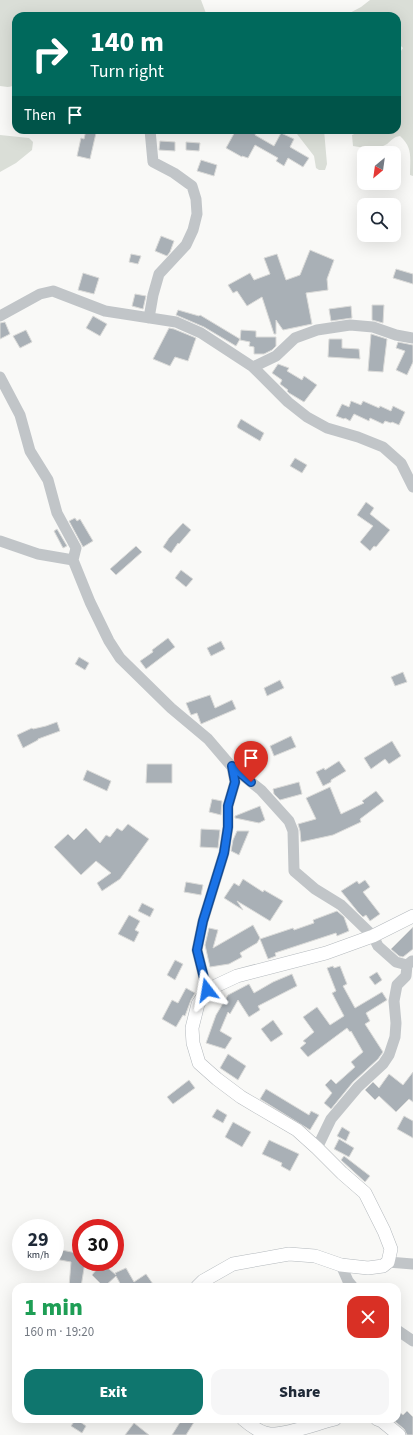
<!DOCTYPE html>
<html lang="en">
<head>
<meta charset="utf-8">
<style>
	body { margin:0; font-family:"Source Sans 3",sans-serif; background:#f6f6f7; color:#1f2937; height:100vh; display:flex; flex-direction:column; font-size:15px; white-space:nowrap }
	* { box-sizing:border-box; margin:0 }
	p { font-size:13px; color:#747a83 }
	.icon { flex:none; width:22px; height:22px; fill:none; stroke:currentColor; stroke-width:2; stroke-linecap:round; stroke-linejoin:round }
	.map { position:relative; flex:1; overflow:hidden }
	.panel { position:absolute; left:12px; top:1283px; width:389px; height:140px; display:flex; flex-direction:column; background:#fff; border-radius:12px; box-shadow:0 4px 16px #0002 }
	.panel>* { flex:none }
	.top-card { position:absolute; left:12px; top:12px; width:389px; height:122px; border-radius:12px; box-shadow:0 4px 16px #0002; background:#00695c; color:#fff; overflow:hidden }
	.needle { width:26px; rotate:209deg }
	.buttons { position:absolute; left:357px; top:146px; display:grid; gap:8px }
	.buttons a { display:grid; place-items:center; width:44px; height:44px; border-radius:8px; background:#fff; box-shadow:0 4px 16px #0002; font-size:20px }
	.speed { position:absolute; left:12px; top:1219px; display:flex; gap:8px; font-size:20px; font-weight:700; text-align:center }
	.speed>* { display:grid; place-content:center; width:52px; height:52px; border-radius:50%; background:#fff; box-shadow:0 4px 16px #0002; line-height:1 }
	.speed small { font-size:10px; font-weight:400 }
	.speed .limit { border:6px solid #d22; background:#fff; color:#111 }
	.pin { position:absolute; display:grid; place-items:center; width:34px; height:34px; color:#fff; margin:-41px -17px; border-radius:50% 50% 50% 0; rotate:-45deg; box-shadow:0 0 4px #0007 }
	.pin .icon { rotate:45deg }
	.me { position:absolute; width:44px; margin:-22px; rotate:346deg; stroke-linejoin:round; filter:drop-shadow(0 0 3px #0008) }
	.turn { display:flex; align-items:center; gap:14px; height:84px; padding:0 12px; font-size:18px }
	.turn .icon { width:52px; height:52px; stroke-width:2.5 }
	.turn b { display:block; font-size:28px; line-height:34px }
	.then { display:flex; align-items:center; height:38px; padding:0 12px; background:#0003; gap:8px; font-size:15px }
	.round { display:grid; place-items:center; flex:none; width:42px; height:42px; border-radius:12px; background:#f6f6f7 }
	.overview { display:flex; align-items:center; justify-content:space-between; height:68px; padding:0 12px }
	h1 { font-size:24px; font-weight:800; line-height:30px; color:#1e9e55 }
	.cta { display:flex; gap:8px; margin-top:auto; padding:8px 12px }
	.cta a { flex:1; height:46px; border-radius:12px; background:#0f766e; color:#fff; font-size:16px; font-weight:800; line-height:46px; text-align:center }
	.cta a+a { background:#f6f6f7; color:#1f2937 }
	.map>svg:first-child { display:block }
</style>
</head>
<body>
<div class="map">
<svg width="413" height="1435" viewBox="0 0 413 1435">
	<rect width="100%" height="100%" fill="#f9f9f7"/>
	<path fill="#daded7" d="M0,0h201l6,16h-191v68c-5,4 -10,3 -16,2z
		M370,0h43v176l-3,-1c0,-18 3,-27 -10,-39 -7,1 -8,4 -13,8 -11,7 -22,4 -34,2l-1,-11 11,-5h34v-30l3,-12 -3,-6v-25l6,-9 -6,-6v-26h-53l17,-9z
		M290,130h34l3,34 -2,6h-6l-3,-2 -2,-12 -17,-22z
		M0,135l29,3 4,4 -1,8 -16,13 -16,9z"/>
	<path fill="#a9b0b6" stroke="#dbdbd9" d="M86,130l10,3 -6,26 -13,-3 4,-18 3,1z
		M236,130h21l-2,5 19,11 7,-13 13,6 -4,8 19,11 -6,9 -15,-9 -4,8 -8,-5 2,-3 -23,-13 -7,13 -6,-2v1l-16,-9z
		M160,141l15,1v9l-16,-1z
		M186,142l14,1 -1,8 -13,-1z
		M201,160l16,5 -3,11 -17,-5z
		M161,236l13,5 -4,11 -3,4 -12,-5z
		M310,250l24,10 -7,19 1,11 -22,3 6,31 -29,6 -7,-10v14h-2l-12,-37 -15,9 -10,-15 -4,2 -5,-8 22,-12 4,7 16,-6 -6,-16 13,-4 9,26 14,-5z
		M131,254l10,2 -3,8 -9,-2z
		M396,269l17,5v10l-20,-6z
		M83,273l16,5 -5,16 -16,-4z
		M135,294l11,2 -3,13 -11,-3z
		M372,305h12l-1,18 -11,-3z
		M351,306l1,12 -21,3 -2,-12z
		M178,310l21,6 1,-1 40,24 -4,7 -32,-19 -28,-12z
		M93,316l14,8 -7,12 -14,-8z
		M5,322l5,12 -10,5v-16z
		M169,328l5,1 22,9 -8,23 -13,-4 -5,9 -17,-7z
		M26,330l6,12 -12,6 -7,-12z
		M241,330l15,1v6h20v9l-4,4 -8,4h-10v-7l-5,-1 1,-4 -10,-2z
		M371,334l16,5 -4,33 -15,-1z
		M329,339h13v9l17,1 1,10 -32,-2z
		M398,342l15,3v17l-6,13 -11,-5 9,-19 -9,-3z
		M278,364l11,4 -2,3 15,9 2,-4 13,9 -13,17 -15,-9 -2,-2 1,-1 -8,-6 2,-4 -10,-7z
		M351,401l10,4 2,-4 16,7 1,-2 11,5 2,-5 12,6 -6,13 -7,-3 -1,1 -6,-2 -2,3 -13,-6 -1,3 -15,-7 -4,7 -5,-3 -1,1 -8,-3 6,-12 7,3z
		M241,419l23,14 -4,8 -22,-13 -1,-2z
		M295,458l12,7 -5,8 -12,-7z
		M366,502l8,6 -4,6 20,16 -14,17 -2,-1 -4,5 -10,-9 13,-16 -16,-11z
		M75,518l2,3 3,-2 13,22 -10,6 -14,-26z
		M183,523l8,7 -12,14 -1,-1 -7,10 -8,-6 6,-9z
		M57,529l10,17 -4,2 -9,-17z
		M136,546l6,6 -26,23 -6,-6z
		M181,570l12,9 -7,8 -11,-9z
		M168,638l7,9 -29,22 -6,-8 13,-9 -1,-2z
		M221,641l4,8 -14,7 -4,-8z
		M79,657l10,6 -4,7 -10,-6z
		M403,672l4,10 -12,4 -4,-9z
		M280,680l4,8 -17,8 -3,-8z
		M210,695l5,13 17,-8 4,9 -35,15 -4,-11 -6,2 -5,-12z
		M57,722l3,9 -22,8v1l-15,8 -6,-13 15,-7 1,1 13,-3z
		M291,736l5,11 -22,9 -4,-10z
		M392,741l9,15 -12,8 -4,-5 -14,10 -7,-11z
		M251,744l10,11 -15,13 -9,-10z
		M339,761l7,10 -15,9v2l-8,4 -7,-14 8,-4 1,2z
		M147,764h25v19h-26z
		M87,770l24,11 -4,10 -24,-11z
		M299,782l3,12 -22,6 -6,-6 -1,-5z
		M330,787l11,27 23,-11 -2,-2 14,-10 8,10 -24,18 1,3 -28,13 -32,7 -1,-11 -2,-7 18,-5 -10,-21z
		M212,799l10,2 -1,14 -12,-3z
		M260,806l5,14 -6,3 -24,-5v-2z
		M128,824l21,15 -29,40 -18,12 -5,-8 14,-10 -15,-12 -15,14 -27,-28 14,-13 6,6 12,-12 14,15 6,-8 4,2 7,-9 5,3z
		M201,829l19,1 -2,18 -18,-1z
		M237,831h12l-10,24 -8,-4 2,-11z
		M243,879l20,13 1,-2 19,11 -13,20 -33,-20 6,9 -19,-12 10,-15 5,3z
		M365,880l5,7 -7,5 17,22 -10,7 -4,-6 -3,2 -5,-5 -17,-21 16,-10 2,3z
		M186,882l17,3 -2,10 -17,-3z
		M142,903l12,6 -4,8 -12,-6z
		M337,911l7,6 5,14 -12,5 -1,-3 -61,20 1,3 -8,3 -8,-20 33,-11 1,2 20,-7 -1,-3z
		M129,915l11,6 -5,9 4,2 -5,10 -16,-8z
		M253,925l7,13 -3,5 -17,10 2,4 -13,7 -19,3 -5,-22 4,-17 9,2 -5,18z
		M413,927v22l-10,8 -4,-1 -8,-7z
		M175,960l8,4 -8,16 -8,-5z
		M333,966l1,2 6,-2 7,18 -4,2 12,22 27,-16 5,8 -21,13 4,8 -5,3 18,28 -5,7 -25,23 -22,27 -7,-6 8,-10 -7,-8 6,-6 5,5 19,-17 -4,-5 12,-10 -12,-21 -1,1 -3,-4 -39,29 -8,-9 6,-5 -3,-2 11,-9 -11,-15 14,-10 13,18 14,-9 -12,-23 4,-2 -9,-23z
		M377,972l5,8 -7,5 -6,-8z
		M292,974l5,12 -39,20 2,4 -11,7 -11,-17 -8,14 -2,-2 -8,19 12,7 -7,11 -19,-6 10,-28 12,-20 21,-11 5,9 19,-11z
		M186,988l9,5 -4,7 -6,16 -2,-1 -7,12 -14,-8 10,-19 6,3z
		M273,1020l10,14 -12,8 -10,-13z
		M228,1054l18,12 -8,14 -18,-12z
		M413,1072v30l-4,-3 -13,13 -17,-16 -4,4 -10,-10 8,-8 6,6 10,-14 14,11z
		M189,1080l6,8 -22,16 -6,-7z
		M266,1089l43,26 2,-4 8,4 -9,15 -50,-31z
		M217,1109l10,6 -4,8 -11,-6z
		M404,1116l9,5v17l-16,-9z
		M233,1122l18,10 -9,15 -17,-10z
		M342,1127l8,5 -4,9 -9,-5z
		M339,1139l15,9 -5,9 -15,-8z
		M269,1140l30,14 -9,17 -9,-5 1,-3 -20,-9z
		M344,1156l26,20 -5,6 -24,-22z
		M57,1249l24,5v8h4l-4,25h-12l2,-25 -16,-3z
		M102,1263l14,12 -1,-2 11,-5 8,14 12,-8 9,13h-33l-6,-11 -12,11 -12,-12z
		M397,1410l6,5 4,-4 6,6v18h-6l-3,-6 -12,-10h5z
		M76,1419l10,7 -4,7 -11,-7z
		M182,1419h14l-10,16h-14z
		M134,1423l15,12h-24z"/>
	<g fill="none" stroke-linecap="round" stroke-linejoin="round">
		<defs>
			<path id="major" d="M197,1287l6,-6 30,-17 56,-10 26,2 26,9 27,3 15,-2 5,-4 3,-13 -7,-18 -19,-38 -23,-20 -25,-25 -20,-18 -56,-33 -24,-18 -18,-16 -6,-20 -1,-15 6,-24 9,-14 30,-14 89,-23 47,-17 40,-20
				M243,1419c8,7 17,14 27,15 17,1 48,-11 65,-15
				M377,1419l5,2 17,14"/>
		</defs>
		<use href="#major" stroke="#b4b9bd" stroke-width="14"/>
		<path stroke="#c1c5c8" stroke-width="11" d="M0,316l40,-22 13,-3 52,20 71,11 25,11 52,34 23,-11 19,-18 22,-8 33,-5 23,2 23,8 17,3
			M149,318l4,-23 6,-21 27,-29 7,-15 4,-16 -1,-15 -4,-13 -18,-13 -21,-11 -3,-32
			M253,367l35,35 19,15 20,11 31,9 25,10 18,16 12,24
			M0,377l20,38 10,36 18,29 9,33 19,35 -3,12 17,42 19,39 11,17 51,50 37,31 24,28 3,15 -7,24v21l-4,26 -21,68 -6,29 10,40
			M0,541l38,13 35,6
			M232,767l29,23 28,31 4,10 1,40 21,18 26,16 32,31 5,10 18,16 11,3
			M317,1148l14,-29 27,-32 25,-23 6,-9 6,-18 1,-14 -2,-22 3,-16 9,-9 1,-11 5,-4
			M388,1262l25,2
			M341,1265l7,16 5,6
			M397,1330l16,11"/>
		<use href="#major" stroke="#fff" stroke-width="13"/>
	</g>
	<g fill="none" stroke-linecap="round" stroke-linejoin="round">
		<defs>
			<path id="route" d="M207,990l-10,-40 6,-29 21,-68 4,-26v-21l7,-24 -3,-16 19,16"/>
		</defs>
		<use href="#route" stroke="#114b97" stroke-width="10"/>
		<use href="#route" stroke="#1a73e8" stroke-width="7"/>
	</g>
</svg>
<div class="buttons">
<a><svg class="needle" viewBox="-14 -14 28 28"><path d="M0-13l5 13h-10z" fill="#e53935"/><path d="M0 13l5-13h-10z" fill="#747a83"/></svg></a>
<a><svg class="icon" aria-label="search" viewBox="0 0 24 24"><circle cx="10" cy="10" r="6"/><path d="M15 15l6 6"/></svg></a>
</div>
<div class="speed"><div>29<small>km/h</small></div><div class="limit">30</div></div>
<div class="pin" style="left:251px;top:782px;background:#d93025"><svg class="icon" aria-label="arrive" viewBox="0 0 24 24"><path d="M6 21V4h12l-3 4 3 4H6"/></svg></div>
<svg class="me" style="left:207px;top:990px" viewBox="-20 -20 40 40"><path d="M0-17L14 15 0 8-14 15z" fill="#1a73e8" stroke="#fff" stroke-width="4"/></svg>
<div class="top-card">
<div class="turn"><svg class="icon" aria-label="right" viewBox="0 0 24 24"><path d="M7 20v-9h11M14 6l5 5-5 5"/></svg><div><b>140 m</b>Turn right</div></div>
<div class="then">Then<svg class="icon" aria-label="arrive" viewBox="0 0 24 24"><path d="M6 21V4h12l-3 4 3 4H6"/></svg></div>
</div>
<section class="panel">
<div class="overview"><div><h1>1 min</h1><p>160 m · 19:20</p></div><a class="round" style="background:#d93025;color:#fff"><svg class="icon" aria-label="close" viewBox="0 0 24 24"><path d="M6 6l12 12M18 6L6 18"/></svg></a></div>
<div class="cta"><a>Exit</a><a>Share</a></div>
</section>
</div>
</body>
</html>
